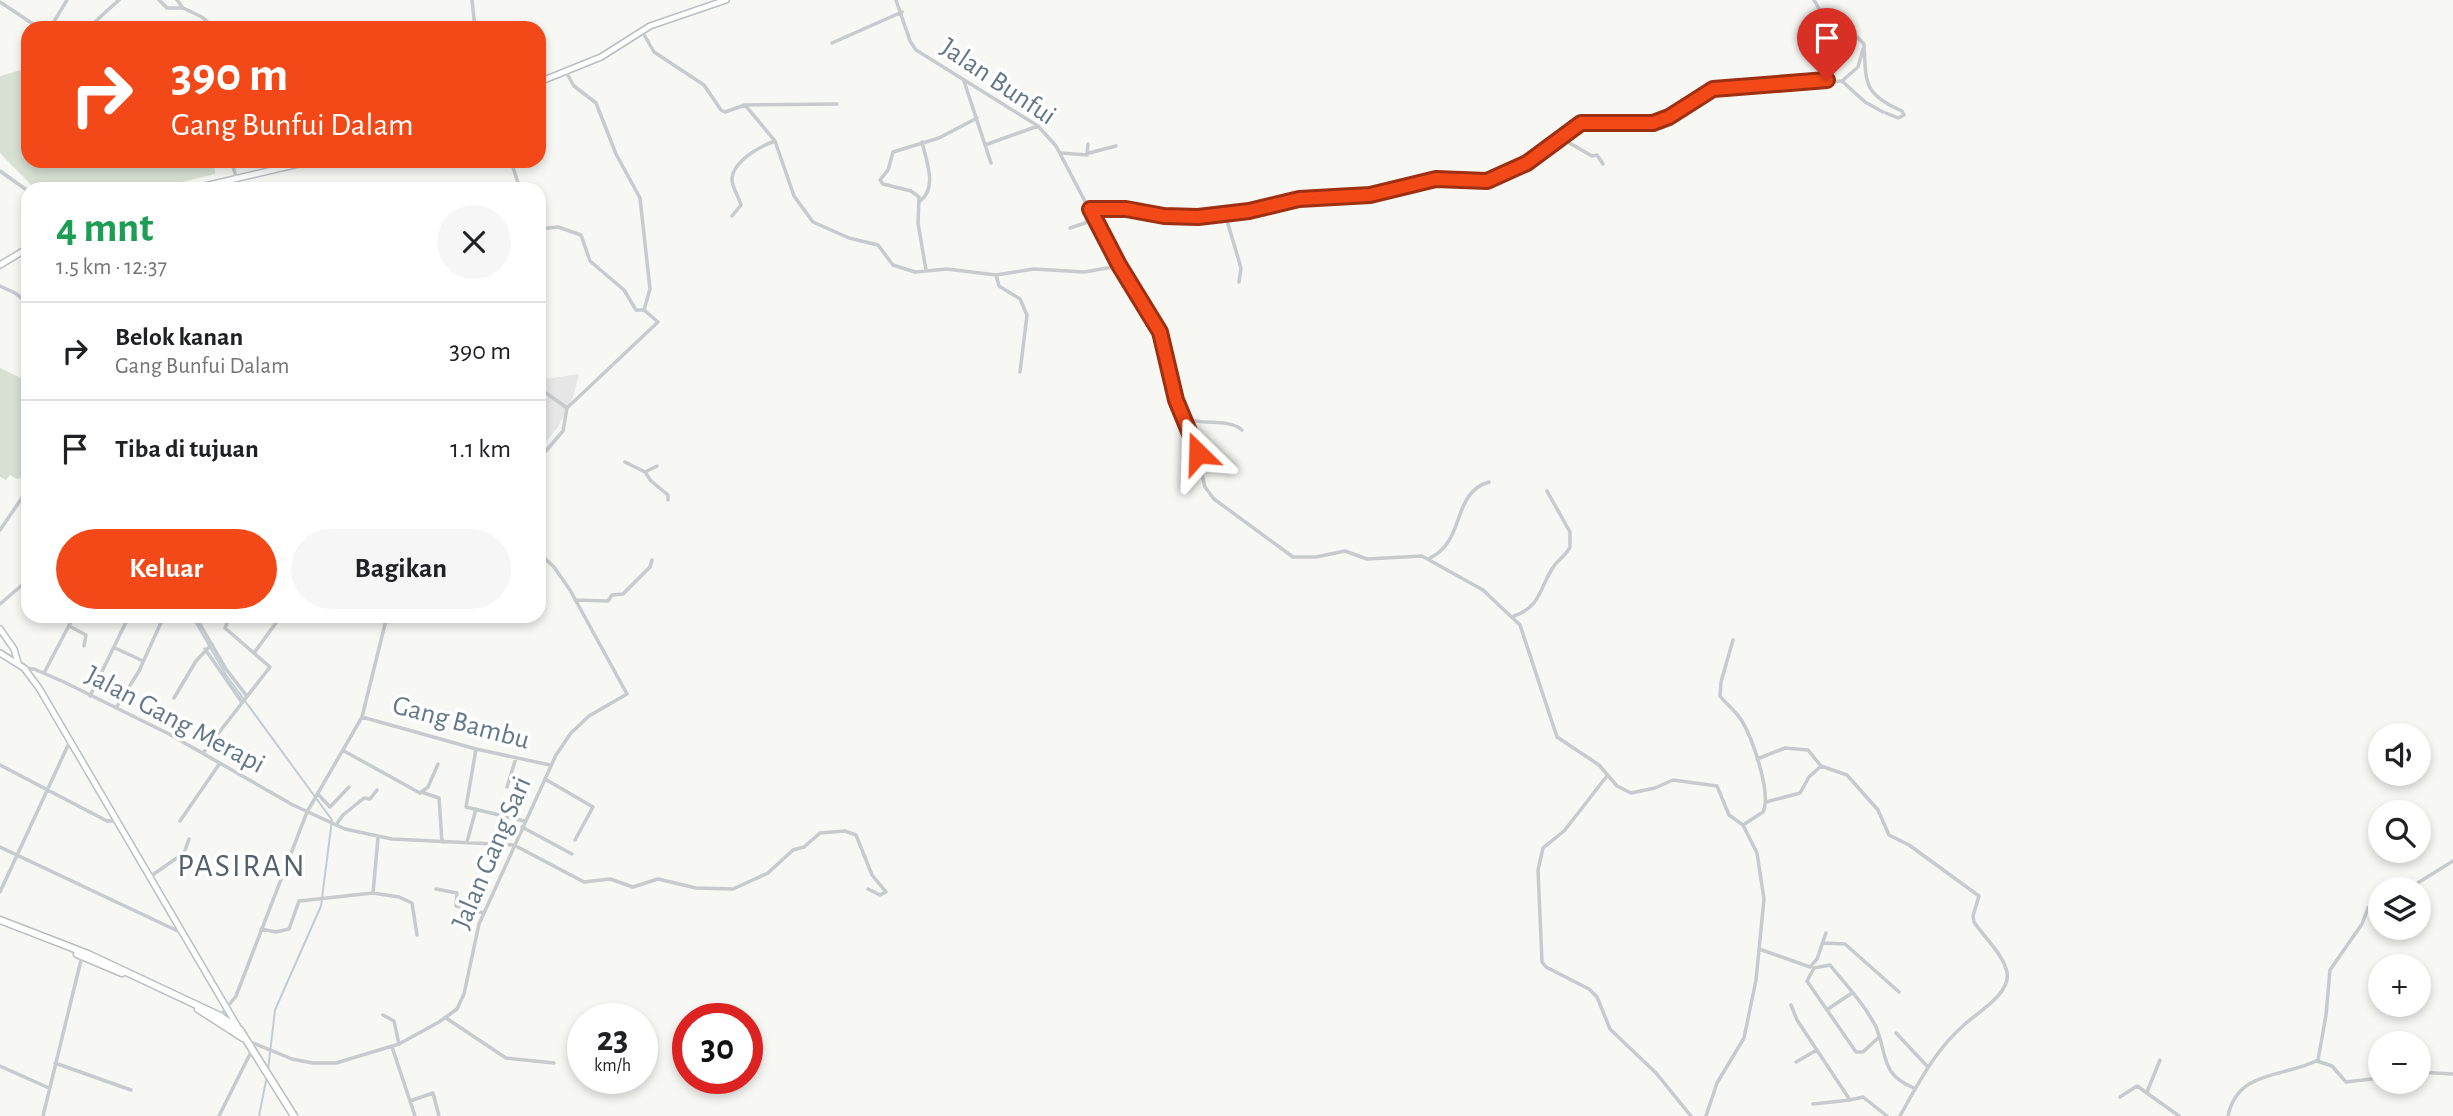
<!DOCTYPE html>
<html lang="id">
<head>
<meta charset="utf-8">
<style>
	body { margin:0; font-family:"Alegreya Sans",sans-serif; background:#f6f6f6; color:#202124; height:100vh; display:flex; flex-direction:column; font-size:26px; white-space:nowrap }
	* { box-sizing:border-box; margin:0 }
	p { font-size:23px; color:#757577 }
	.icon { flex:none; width:38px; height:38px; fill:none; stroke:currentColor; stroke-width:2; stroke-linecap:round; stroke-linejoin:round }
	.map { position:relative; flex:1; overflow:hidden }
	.details { position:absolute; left:21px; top:182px; width:525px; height:441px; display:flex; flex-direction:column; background:#fff; border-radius:21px; box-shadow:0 4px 10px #0003 }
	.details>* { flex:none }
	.top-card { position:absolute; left:21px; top:21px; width:525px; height:147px; border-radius:21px; box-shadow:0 4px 10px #0003; background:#f34918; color:#fff; overflow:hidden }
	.buttons { position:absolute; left:2368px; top:723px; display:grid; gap:14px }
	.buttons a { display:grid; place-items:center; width:63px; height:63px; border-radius:50%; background:#fff; box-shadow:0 4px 10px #0003; font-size:35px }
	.speed { position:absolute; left:567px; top:1003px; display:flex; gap:14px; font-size:35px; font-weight:700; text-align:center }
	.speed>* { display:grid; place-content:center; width:91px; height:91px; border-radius:50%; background:#fff; box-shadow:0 4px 10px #0003; line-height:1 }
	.speed small { font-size:18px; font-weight:400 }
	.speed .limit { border:10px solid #d22; background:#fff; color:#111 }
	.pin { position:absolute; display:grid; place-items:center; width:60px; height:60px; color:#fff; margin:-72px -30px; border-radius:50% 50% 50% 0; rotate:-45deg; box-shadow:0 0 7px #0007 }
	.pin .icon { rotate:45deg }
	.me { position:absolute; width:77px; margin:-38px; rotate:338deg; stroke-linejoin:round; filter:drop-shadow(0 0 5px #0008) }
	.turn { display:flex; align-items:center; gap:24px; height:147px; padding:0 35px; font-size:32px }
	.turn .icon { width:91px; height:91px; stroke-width:2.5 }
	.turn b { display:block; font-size:49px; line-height:60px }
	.round { display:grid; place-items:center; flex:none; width:74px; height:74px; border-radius:37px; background:#f6f6f6 }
	.overview { display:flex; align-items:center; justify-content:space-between; height:119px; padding:0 35px }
	h1 { font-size:42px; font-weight:700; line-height:52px; color:#1e9e55 }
	.primary-button { display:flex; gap:14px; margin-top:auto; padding:14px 35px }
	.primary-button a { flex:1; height:80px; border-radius:42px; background:#f34918; color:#fff; font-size:28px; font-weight:700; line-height:80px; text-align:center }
	.primary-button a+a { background:#f6f6f6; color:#202124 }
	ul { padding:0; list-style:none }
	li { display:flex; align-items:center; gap:21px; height:98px; padding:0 35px; border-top:2px solid #e0e0e0 }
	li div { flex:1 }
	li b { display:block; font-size:26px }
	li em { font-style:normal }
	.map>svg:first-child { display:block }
</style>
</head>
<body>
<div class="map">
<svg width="2453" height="1116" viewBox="0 0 2453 1116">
	<rect width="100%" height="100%" fill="#f7f7f4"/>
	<path fill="#e5e6e5" d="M579,374l-6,23 -15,30 -19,23v-70z"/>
	<path fill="#d8e0d4" d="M28,68v93h186l1,13 -61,15h-119l-35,-36v-77z
		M0,368l25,12 -2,6 5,4v85l-11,4 -7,-4 -4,5 -6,-3z"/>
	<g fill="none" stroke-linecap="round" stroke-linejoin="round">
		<path stroke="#c0cdd2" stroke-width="2" d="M192,616l34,59 106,145 -11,86 -46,104 -7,60
			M259,1116l8,-40"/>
		<defs>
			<path id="secondary" d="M539,82l62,-25 49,-31 76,-26
				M192,189l119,-28
				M0,265l28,-17
				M0,629l14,20 4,14
				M0,653l24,15 15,20 200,341"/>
			<path id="primary" d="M0,920l88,34 132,62 20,14 54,86
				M77,954l45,19
				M198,1009l45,29"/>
		</defs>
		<use href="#secondary" stroke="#b9bfc3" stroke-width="8"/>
		<use href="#primary" stroke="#babec2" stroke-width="9"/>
		<path stroke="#c7cbce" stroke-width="3.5" d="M159,0l8,8h16l-6,-8
			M472,0l3,28
			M896,0l14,41 6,9 122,76 18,20 63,120 41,66 16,68 17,37 12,50 9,12 79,58h23l29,-6 22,8 55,-3 61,34 37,35 37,112 42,28 18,21 14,7 24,-5 18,-8 44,6 12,29 14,10 14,28 7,46 -8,81 -12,58 -27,45 -11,33
			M1814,0l8,14 21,9 21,21c2,39 -1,50 38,67l2,4 -6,3 -12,-5
			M0,2l39,26
			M183,8l19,9 12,11
			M50,28l17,-28
			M88,28l31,-28
			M642,31l12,21 50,33 17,25 4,2 20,-7 30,36 19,55 19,26 36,16 29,7 15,20 22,7 32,-3 49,6 38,-6 50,3 35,-6
			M832,43l70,-31
			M964,81l27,82
			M1842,81l16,-14 5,-18
			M745,105l92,-1
			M1559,137l33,19 5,-1 6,9
			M985,145l53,-19
			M1061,153l26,2 1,-11
			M1089,153l27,-7
			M231,161l6,18
			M276,161l3,8
			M511,161l9,28
			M0,171l28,20
			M920,201c18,-13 6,-41 2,-59
			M1090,209h36l38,7 34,1 51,-6 50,-12 71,-4 66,-16 51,2 40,-18 54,-40h71l17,-6 44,-28 129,-8 23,21 18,10
			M1225,214l16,54 -2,14
			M732,216l9,-11c-2,-8 -10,-19 -9,-27 2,-18 29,-32 43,-37
			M1070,228l15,-5 9,-7
			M539,229l19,-2 23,8 9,26 34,29 12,20h8
			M926,270l-8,-47 1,-26 -8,-6 -28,-7 -3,-4 8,-10 5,-18 46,-14 38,-20
			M996,275l3,11 21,13 7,16 -7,57
			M0,286l15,7 13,10
			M539,388l28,20
			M1184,418c18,8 45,0 58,12
			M539,459l24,-28 4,-23 91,-86 -14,-12 6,-21 -10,-91 -24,-44 -20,-51 -22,-17 -8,-14
			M625,462l20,10 6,9 17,14v5
			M645,472l12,-6
			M0,530l28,-41
			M1430,558c36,-17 21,-65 59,-76
			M575,600l33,1 4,-6 11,-1 27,-27 2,-7
			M0,604l28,-24
			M195,616l31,53 20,26
			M1514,616c26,-9 25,-26 38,-47 5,-9 14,-13 18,-22v-15l-23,-41
			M69,626l17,9 -2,11
			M1733,640l-12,42 -1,14c7,9 16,15 22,25 10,17 30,72 21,91l-20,13
			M115,648l28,13
			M205,649l36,52
			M254,653l27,-37
			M24,668l10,1 30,13 105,52 124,71 52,24 47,10 122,6 70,37 26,-3 23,8 25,-8 38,9 37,1 35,-16 25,-23 11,-3 16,-14 25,-2 11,4 16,40 14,17 -6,3 -12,-6
			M44,673l30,-57
			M90,696l39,-80
			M174,698l22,-37 16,-17
			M116,708l23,-37 25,-55
			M362,717l114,32 74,16
			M476,749l-10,58 58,14
			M344,751l76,42 8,-6 10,-23
			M203,753l67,-86 -45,-39 5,-12
			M1757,759l28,-11 23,2 13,16 26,9 31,35 11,25 20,10 70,51 -6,20 1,6c10,15 29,32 33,50 4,22 -29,40 -42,52 -30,26 -46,58 -65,92
			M0,765l107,56h11
			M1607,776l-43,55 -21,17 -5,22 4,92 4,5 43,22 8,8 13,32 46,44 35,43
			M545,779l48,28 -18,33
			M507,787l9,-29
			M424,793l15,5 3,44
			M318,794l12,13 19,-20
			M1766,802l34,-9 9,-16 12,-11
			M180,821l40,-58
			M336,825l7,-10 21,-17 6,1 7,-9
			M522,827l50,27
			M467,842l9,-33
			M0,847l182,86
			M151,876l33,-23 5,-14
			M436,889l21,4 -1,13 28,7
			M2408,889l45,-28
			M0,892l70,-151
			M373,893l26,4 13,6 5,32
			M261,929l15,3 13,-3 10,-28 74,-8 5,-55
			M1823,943l22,1 54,48
			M1762,950l48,17 7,-8 9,-26
			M1791,1005l6,15 53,80 13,-3 24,19
			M1828,1009l24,-16
			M383,1015l11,6 5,23
			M220,1016l16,-20 71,-184 55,-95 25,-101
			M446,1018l60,40 48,5
			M1896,1033l31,33
			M1878,1038l-15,14h-7l-49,-71 7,-13 16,-3c16,20 35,40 46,62 12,29 4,47 38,61
			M248,1041l44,18 21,4h23l63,-19 40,-22 18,-13 7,-15 15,-70 77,-169 15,-22 18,-17 38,-22 -57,-104 -16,-23 -15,-14
			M392,1047l23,69
			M2317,1061l15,5 14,16 34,-4
			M1796,1062l21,-12
			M55,1063l76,27
			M0,1066l49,22
			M2418,1072l35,2
			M2147,1092l13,-32
			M2120,1097l17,-11 42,30
			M410,1101l23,-8 6,23
			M1813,1104l37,-4
			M43,1116l39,-160
			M219,1116l33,-66
			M2228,1116c10,-47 56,-38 90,-56l8,-45 4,-45 32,-46 6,-16 12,-9"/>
		<use href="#secondary" stroke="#fff" stroke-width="5"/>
		<use href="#primary" stroke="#fff" stroke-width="6"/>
	</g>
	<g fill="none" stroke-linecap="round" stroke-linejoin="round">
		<defs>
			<path id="route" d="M1198,453l-22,-53 -16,-68 -41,-67 -29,-56h36l38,7 34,1 51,-6 50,-12 71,-4 66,-16 51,2 40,-18 54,-40h72l16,-6 44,-28 114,-9"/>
		</defs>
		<use href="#route" stroke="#9e2f10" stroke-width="18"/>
		<use href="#route" stroke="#f34918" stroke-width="12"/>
	</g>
	<g text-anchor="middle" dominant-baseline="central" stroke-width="7" stroke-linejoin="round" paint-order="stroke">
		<g font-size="28" fill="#637888" stroke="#fff">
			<text transform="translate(998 82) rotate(34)">Jalan Bunfui</text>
			<text transform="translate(175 720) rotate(28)">Jalan Gang Merapi</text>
			<text transform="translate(461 723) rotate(15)">Gang Bambu</text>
			<text transform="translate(492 853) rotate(-67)">Jalan Gang Sari</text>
		</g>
		<g font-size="32" letter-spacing="2" fill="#52616c" stroke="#fff">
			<text x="242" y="866">PASIRAN</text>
		</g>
	</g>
</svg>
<div class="buttons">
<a><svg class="icon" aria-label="sound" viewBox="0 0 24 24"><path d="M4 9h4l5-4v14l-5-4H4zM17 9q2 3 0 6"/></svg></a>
<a><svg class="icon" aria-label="search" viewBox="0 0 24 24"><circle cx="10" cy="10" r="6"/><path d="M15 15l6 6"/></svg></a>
<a><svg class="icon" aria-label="layers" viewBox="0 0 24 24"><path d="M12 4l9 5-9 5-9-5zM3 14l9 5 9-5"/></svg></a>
<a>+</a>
<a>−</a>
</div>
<div class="speed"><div>23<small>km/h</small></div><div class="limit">30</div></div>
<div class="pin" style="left:1827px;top:80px;background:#d93025"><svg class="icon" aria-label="arrive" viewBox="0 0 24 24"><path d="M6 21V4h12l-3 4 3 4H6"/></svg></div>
<svg class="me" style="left:1198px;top:453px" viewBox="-20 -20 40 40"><path d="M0-17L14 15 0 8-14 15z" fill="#f34918" stroke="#fff" stroke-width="4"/></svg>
<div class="top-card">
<div class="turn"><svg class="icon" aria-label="right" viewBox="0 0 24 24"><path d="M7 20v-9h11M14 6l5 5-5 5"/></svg><div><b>390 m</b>Gang Bunfui Dalam</div></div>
</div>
<section class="details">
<div class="overview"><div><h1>4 mnt</h1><p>1.5 km · 12:37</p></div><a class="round"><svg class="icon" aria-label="close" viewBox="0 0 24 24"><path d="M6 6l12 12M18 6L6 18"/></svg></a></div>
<ul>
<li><svg class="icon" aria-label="right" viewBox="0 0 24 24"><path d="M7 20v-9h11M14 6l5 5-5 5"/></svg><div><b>Belok kanan</b><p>Gang Bunfui Dalam</p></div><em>390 m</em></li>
<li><svg class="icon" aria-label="arrive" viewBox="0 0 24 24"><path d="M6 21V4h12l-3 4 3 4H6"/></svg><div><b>Tiba di tujuan</b></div><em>1.1 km</em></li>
</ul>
<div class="primary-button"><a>Keluar</a><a>Bagikan</a></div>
</section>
</div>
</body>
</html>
